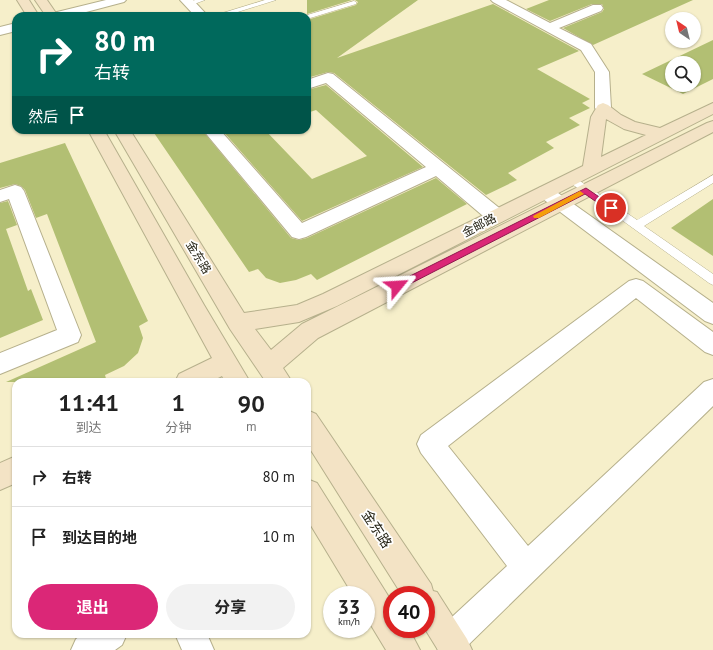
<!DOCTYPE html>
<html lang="zh">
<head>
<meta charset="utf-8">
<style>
	body { margin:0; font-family:"PT Sans","Noto Sans SC",sans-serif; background:#f2f2f2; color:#222; height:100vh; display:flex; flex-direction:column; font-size:15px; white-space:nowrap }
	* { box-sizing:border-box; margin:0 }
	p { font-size:13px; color:#767676 }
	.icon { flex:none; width:22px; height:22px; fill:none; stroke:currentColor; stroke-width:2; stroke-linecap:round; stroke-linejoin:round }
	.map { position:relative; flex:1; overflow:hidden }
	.drawer { position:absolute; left:12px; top:378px; width:299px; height:260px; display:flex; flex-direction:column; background:#fff; border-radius:12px; box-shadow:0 1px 3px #0004 }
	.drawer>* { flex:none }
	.banner { position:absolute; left:12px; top:12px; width:299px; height:122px; border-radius:12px; box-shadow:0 1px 3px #0004; background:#00695c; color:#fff; overflow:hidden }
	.needle { width:26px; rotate:325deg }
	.fabs { position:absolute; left:665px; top:12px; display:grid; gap:8px }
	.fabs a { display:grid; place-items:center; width:36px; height:36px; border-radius:50%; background:#fff; box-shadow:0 1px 3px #0004; font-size:20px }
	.speed { position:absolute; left:323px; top:586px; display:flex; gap:8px; font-size:20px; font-weight:700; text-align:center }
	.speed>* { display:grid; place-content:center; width:52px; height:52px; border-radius:50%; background:#fff; box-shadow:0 1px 3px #0004; line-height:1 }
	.speed small { font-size:10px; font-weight:400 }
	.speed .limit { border:6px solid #d22; background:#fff; color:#111 }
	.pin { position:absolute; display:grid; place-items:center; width:34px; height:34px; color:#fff; margin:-17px; border:2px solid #fff; border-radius:50%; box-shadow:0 1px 4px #0007 }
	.me { position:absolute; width:44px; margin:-22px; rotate:63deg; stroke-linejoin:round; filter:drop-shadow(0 0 3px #0008) }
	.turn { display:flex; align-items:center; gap:14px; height:84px; padding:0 16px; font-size:18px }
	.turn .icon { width:52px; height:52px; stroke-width:2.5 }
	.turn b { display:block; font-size:28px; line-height:34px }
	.then { display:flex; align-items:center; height:38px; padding:0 16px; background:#0003; gap:8px; font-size:15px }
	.eta { display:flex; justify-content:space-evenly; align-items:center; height:68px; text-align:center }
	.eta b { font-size:24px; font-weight:700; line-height:28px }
	.button { display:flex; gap:8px; margin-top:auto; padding:8px 16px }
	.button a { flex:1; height:46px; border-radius:24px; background:#db2777; color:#fff; font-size:16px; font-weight:700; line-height:46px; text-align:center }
	.button a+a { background:#f2f2f2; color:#222 }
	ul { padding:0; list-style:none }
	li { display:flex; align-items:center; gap:12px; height:60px; padding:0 16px; border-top:1px solid #e0e0e0 }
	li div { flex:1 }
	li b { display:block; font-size:15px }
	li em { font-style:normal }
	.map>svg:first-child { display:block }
</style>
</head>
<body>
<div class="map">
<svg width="713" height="650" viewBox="0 0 713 650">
	<rect width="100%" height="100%" fill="#f6efca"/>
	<path fill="#b2bf73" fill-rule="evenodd" d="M307,0h45l-45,14z
		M355,0h63l-81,58 156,-54 86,47 -42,18 53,30 -8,4 8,5 -21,10 11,7 -34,17 8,6 -46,25 9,7 -31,15 -152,-122 -6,-1 -21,6v-58l49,-15 2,-3z
		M549,0h144l-100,45 -30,-17 39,-16 2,-3 -2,-5h-10l-42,17 -24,-12z
		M713,40v39l-30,15 -41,-20zM672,63h22v22h-22z
		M326,85l97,82 -121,54 -80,-91h43l47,49 55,-23 -51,-46 -9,3v-23z
		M152,130h50l89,108 8,2 8,-2 129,-60 31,26 -150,76 -6,-6 -15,6 -16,3 -14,-5 -8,-9 -9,3z
		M65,143l83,178 -9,5 4,12 -5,15 -14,13 -19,9 2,7h-101l90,-40 -49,-128 -11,4 -11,-28 -4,-4 -6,-2 -15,4v-25z
		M713,199v57l-42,-28z
		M8,201l9,24 -11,4 22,62 3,-2 12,31 -43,18v-135z"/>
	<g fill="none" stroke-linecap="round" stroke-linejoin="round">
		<defs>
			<path id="lane" d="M195,0h10l-16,6 -4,-2z
				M265,0h11l-51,16h-12z
				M354,1l2,1v2l-49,15v-3h-3z
				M198,10h3v4l-10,2h-12z
				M713,175v8l-69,43 69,48v11l-4,-2 -144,-104 1,-2h8l63,43z"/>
			<path id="street" d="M106,0h20l-2,2 -53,14h-20l2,-3z
				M180,0h13l15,16h-13z
				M491,0h15l44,23 43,-18h8l2,3 -2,3 -42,17 32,16 18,28 2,36 -3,3 -5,2 -5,-2 -3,-3v-36l-14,-22 -88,-48z
				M16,23v8l-16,4v-8z
				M328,73l5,1 170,137 2,5 -2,5 -7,1 -7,-1 -53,-45 -130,61 -7,2 -7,-2 -89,-107h17l82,93 124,-56 -100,-84 -19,6v-9z
				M15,185l6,2 3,4 57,144 -3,7 -78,32v-21l57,-23 -48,-131 -9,3v-12z
				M545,186l6,2 162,115v21l-8,-3 -166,-125 -3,-4 3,-4z
				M636,279l7,2 70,51v23l-8,-3 -69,-54 -188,148 80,100 176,-164 9,-3v27l-250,244h-25l-4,-10 5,-11 68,-63 -86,-113 -4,-9 4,-9 208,-154z
				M83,634h44l-5,11 -7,5h-44l5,-11z
				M175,634h32l7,16h-32z"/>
			<path id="secondary" d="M17,0h12l10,16h-12z
				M35,0h12l11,16h-12z
				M603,103l5,2 13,10 14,7 25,6 53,-25v11l-376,192 -38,16 -44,7 16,21 31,-26 405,-201 6,-2v11l-395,206 -35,30 9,14h-26l-36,-53 -116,-199h16l114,183 53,-8 26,-11 260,-128 8,-49 7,-12zM606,119l18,10 22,6 -45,22z
				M88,130h16l100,175 46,77h-25l-3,-6 -12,6h-35l4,-8 33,-16z
				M307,410l9,4 115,170 2,7 4,1 30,47 5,11h-34l-13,-21h1v-34h-24l-95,-151z
				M16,456v27l-16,7v-27z
				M307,479l10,4 75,119v27h17l11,21h-34l-20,-33v-22h-13l-46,-76z"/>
		</defs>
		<use href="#lane" stroke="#b6b08c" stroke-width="1"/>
		<use href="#street" stroke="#b6b08c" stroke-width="2"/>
		<use href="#secondary" stroke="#b6b08c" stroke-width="2"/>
		<use href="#lane" fill="#fff" fill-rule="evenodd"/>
		<use href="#street" fill="#fff" fill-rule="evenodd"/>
		<use href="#secondary" fill="#f3e3c5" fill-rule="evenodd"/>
	</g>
	<path fill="#db2777" stroke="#8e194d" d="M586,188l28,19v3h-6l-23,-16 -185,95h-6l-1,-3 1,-2z"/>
	<path fill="#f59e0b" d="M580,191l4,3 -2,1 -43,23h-5l-1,-2z"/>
	<g text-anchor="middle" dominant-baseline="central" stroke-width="3.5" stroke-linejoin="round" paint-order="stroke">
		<g font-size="12" fill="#262416" stroke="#fff">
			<text transform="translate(479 225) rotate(-27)">金邮路</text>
			<text transform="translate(199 257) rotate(59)">金东路</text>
		</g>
		<g font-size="14" fill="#262416" stroke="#fff">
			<text transform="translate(377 529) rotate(57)">金东路</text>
		</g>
	</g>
</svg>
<div class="fabs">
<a><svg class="needle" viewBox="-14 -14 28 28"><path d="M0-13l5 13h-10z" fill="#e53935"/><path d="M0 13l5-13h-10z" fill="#767676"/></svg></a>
<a><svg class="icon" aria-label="search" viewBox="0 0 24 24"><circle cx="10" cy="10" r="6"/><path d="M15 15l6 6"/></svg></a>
</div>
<div class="speed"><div>33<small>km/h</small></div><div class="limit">40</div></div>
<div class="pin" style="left:611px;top:208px;background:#d93025"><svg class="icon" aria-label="arrive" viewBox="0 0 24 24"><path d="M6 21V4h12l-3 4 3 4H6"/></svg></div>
<svg class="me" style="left:397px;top:286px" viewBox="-20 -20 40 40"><path d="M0-17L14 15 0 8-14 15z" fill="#db2777" stroke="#fff" stroke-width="4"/></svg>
<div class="banner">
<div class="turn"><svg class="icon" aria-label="right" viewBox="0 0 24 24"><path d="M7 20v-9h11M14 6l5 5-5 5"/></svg><div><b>80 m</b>右转</div></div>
<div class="then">然后<svg class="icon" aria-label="arrive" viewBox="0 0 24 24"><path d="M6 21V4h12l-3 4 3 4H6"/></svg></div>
</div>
<section class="drawer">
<div class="eta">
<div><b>11:41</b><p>到达</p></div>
<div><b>1</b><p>分钟</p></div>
<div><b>90</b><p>m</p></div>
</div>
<ul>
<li><svg class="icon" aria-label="right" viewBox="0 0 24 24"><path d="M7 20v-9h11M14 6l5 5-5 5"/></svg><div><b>右转</b></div><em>80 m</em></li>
<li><svg class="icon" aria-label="arrive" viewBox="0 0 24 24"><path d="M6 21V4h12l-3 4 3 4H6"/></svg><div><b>到达目的地</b></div><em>10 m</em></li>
</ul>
<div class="button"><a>退出</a><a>分享</a></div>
</section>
</div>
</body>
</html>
